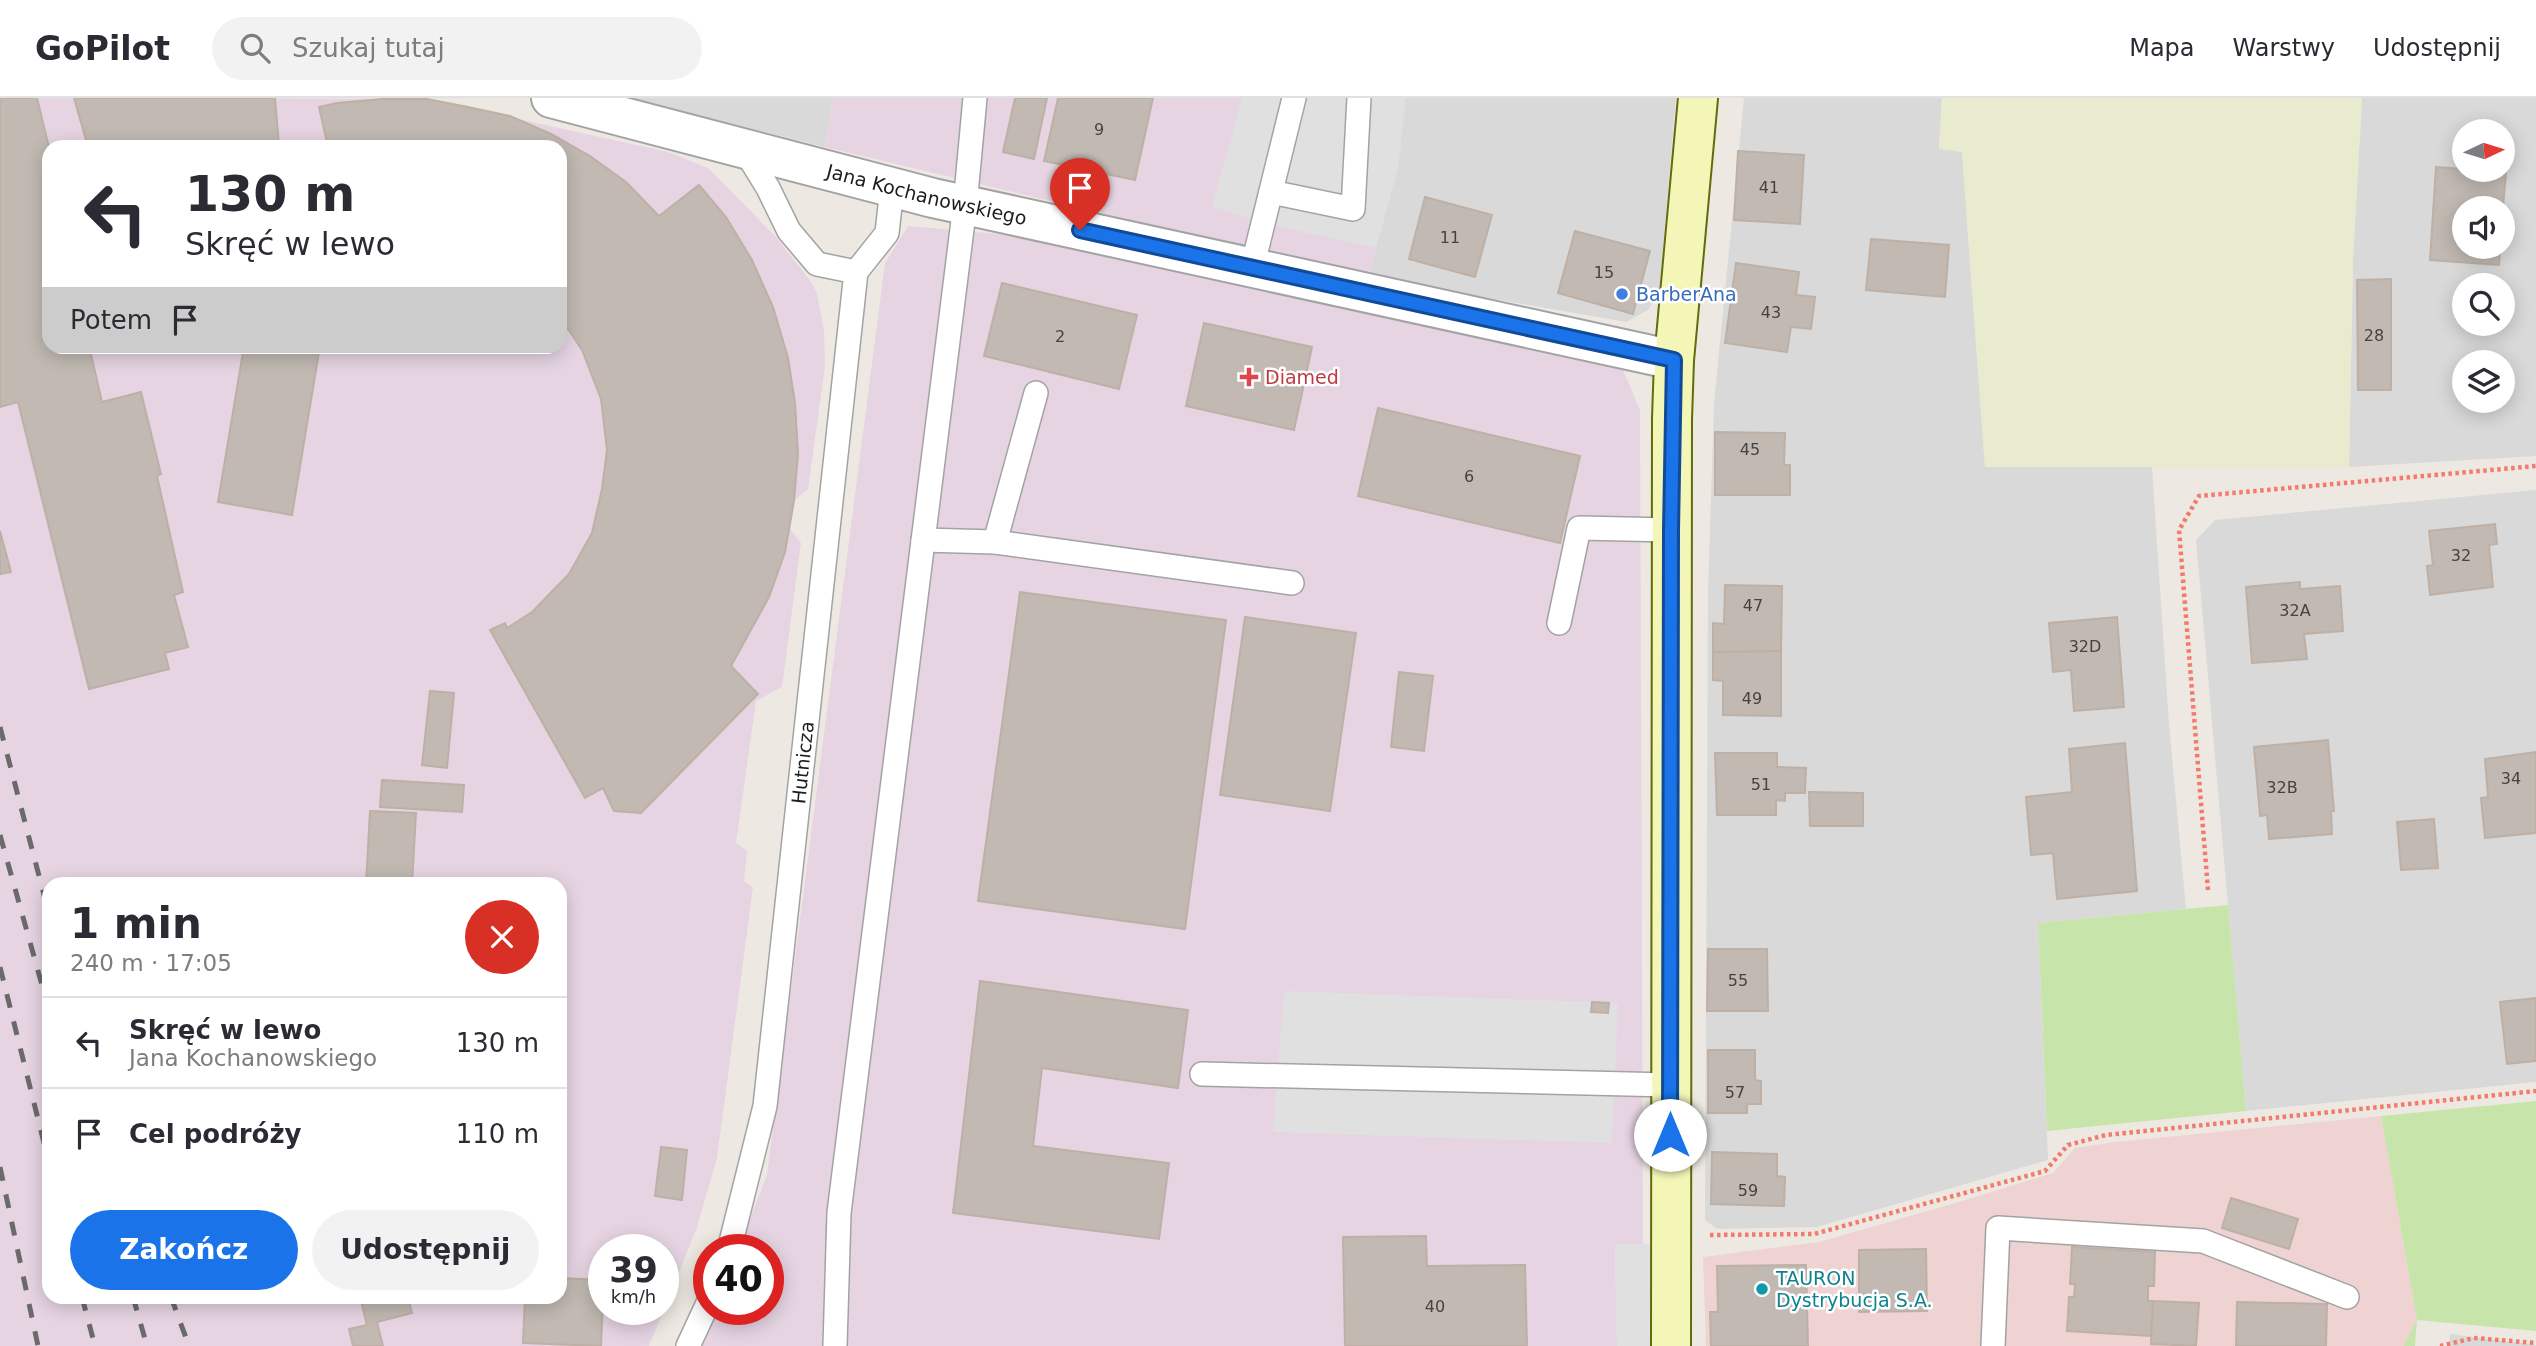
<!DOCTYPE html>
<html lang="pl">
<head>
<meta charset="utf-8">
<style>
	body { margin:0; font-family:"DejaVu Sans",sans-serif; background:#f2f2f3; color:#2b2b33; height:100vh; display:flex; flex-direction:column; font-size:26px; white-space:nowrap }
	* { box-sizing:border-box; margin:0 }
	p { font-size:23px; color:#7c7c81 }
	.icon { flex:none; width:38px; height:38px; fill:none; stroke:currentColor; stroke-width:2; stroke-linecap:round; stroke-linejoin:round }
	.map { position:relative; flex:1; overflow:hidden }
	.panel { position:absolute; left:42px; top:779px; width:525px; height:427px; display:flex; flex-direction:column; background:#fff; border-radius:21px; box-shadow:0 4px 18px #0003 }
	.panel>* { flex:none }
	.top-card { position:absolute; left:42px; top:42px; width:525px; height:214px; border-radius:21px; box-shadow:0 4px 18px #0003; background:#fff; color:#2b2b33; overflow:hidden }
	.needle { width:46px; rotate:86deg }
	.buttons { position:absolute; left:2452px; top:21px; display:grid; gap:14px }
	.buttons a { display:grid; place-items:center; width:63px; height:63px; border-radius:50%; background:#fff; box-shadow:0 4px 18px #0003; font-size:35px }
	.speed { position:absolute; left:588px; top:1136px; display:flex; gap:14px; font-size:35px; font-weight:700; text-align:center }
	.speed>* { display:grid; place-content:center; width:91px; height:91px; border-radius:50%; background:#fff; box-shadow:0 4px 18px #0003; line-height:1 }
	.speed small { font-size:18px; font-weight:400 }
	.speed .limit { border:10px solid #d22; background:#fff; color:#111 }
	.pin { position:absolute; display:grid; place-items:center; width:60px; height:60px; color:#fff; margin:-72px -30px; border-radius:50% 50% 50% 0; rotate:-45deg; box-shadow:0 0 7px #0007 }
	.pin .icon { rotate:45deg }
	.me { position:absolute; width:77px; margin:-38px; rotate:0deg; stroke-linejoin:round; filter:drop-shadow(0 0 5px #0008) }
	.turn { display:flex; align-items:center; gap:24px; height:147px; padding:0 28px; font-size:32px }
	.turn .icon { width:91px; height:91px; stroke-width:2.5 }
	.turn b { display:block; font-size:49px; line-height:60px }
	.then { display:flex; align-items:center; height:66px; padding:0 28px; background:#0003; gap:14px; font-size:26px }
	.round { display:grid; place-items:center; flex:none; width:74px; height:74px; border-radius:37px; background:#f2f2f3 }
	.summary { display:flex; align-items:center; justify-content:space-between; height:119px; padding:0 28px }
	h1 { font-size:42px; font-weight:800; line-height:52px }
	.button { display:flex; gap:14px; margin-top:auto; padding:14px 28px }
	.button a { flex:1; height:80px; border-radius:42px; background:#1a73e8; color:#fff; font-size:28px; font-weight:800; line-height:80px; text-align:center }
	.button a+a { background:#f2f2f3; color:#2b2b33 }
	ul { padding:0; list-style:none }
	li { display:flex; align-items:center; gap:21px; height:91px; padding:0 28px; border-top:2px solid #e1e1e2 }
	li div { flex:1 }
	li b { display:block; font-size:26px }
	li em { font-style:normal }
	header { display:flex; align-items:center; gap:42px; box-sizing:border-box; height:98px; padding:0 35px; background:#fff; border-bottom:2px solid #e1e1e2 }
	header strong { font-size:33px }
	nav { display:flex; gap:38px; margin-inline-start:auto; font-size:24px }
	.search { width:490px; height:63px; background:#f2f2f3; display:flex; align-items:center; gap:18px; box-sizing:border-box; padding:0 24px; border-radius:38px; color:#7c7c81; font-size:26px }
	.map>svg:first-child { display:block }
</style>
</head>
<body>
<header>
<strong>GoPilot</strong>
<div class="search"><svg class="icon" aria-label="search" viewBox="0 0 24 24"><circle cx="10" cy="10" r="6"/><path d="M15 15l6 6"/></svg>Szukaj tutaj</div>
<nav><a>Mapa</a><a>Warstwy</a><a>Udostępnij</a></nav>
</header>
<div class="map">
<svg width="2536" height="1248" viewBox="0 0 2536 1248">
	<rect width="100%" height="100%" fill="#ede9e2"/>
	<path fill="#dad9d9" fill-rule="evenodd" d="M628,0h205l-8,49z
		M1406,0h270l-17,196 -11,16 -22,12 -258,-45 30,-110z
		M1744,0h198l-3,51 23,2 23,316h167l17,257 17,185 -148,14 10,237 -231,67 -100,2 -12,-9 3,-628 6,-189z
		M2362,0h174v358l-187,11 4,-209zM2464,33h38v39h-38zM2464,110h38v39h-38zM2464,187h38v39h-38zM2464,264h38v39h-38z
		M2536,392v592l-290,29 -50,-571 19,-20z
		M2450,1236l86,11v1h-87z"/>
	<path fill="#eed3d2" d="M2381,1018l36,204 -14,26h-697l-3,-89 116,-15 140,-40 94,-29 22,-25 40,-6z"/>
	<path fill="#e6d4e3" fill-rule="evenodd" d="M0,0l427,1 241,53 40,16 67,68 34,43 8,14 7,38 1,35 -17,123 -14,12 -5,26 12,16 -19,144 -26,14 -20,142 11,8 -3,30 9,6 -36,271 -21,72 -47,116h-649zM49,49h511v199h-511zM49,786h511v413h-511zM604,1152h59v59h-59z
		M833,0h573l-8,69 -30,110 -543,-130z
		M908,128l101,9 614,135 17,40 3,834h-28l2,102h-916l14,-37h53v-59l-30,-1 29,-74 118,-912z"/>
	<path fill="#e9ebce" d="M1942,0h420l-9,160 -4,209h-364l-23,-315 -23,-3z"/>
	<path fill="#c7e5aa" d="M2228,807l18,206 -199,20 -9,-208z
		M2536,1003v230l-119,-11 -2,26h-12l14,-26 -36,-204z"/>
	<path fill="#e0e0e0" d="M1242,0h163l-7,69 -22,81 -113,-25 -51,-17z
		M1284,893l334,12 -6,140 -339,-11z
		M1615,1146h43l1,102h-42z"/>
	<path fill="#c1b9b2" stroke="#beb0a5" stroke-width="2" d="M0,0h37l12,49v199h56l-15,4 12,52 39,-10 20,82 -4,2 26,116 -9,3 14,52 -23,6 4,16 -80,20 -71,-287 -18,5z
		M74,0h201l4,47 4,2h-195z
		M1015,0h32l-13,61 -31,-7z
		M1058,0h95l-18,82 -91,-19z
		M382,1h45l41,8 42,9 41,18 39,22 36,26 33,34 40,-31 27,32 26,43 21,47 15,51 7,45 3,51 -4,47 -9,51 -16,45 -38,69 27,28 -117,119 -27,-2 -11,-23 -18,10 -95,-168 15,-7 2,5 25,-16 37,-38 23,-41 10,-44 5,-39 -6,-51 -19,-49 -22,-33v-170h-232l-9,-40 18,-4z
		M1738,53l66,4 -4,69 -66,-4z
		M2436,69l70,5 -4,47v-11h-38v39h36l-1,18 -69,-5z
		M1425,99l67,18 -17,62 -66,-18z
		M1575,133l75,20 -17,63 -75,-21z
		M1871,141l78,6 -4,52 -79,-7z
		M1736,165l63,9 -3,23 19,2 -4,32 -20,-2 -4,25 -62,-9z
		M2391,181v111h-33l-1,-110z
		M1002,185l135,32 -18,74 -135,-33z
		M1204,225l108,24 -18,83 -108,-24z
		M244,248h76l-28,169 -74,-13z
		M1378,310l202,48 -20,87 -202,-47z
		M1715,334l70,1 -1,32h6v30h-75z
		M2495,426l2,20 -8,1 4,42 -63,8 -3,-29 6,-1 -4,-34z
		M0,433l11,41 -11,2z
		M2300,484v7l40,-3 3,45 -39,3 3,25 -55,4 -6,-76z
		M1725,487l57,1 -1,65 -68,1v-29l11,1z
		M1020,494l206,28 -41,309 -207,-28z
		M1245,519l111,16 -26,178 -110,-16z
		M2117,519l7,90 -50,4 -3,-41 -18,2 -4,-49z
		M1781,553v65l-58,-1v-34l-10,-1v-28z
		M1399,574l34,4 -9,75 -33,-4z
		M430,593l24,2 -7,75 -25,-3z
		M2328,642l6,71h-3l1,23 -63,5 -2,-24 -7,1 -6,-69z
		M2125,645l12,148 -80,8 -4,-46 -22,2 -5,-58 46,-5 -3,-43z
		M2536,654v81l-51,5 -4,-40 7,-1 -3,-38z
		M1715,655h62v14l29,1 -1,25h-20v8l-9,-1v15h-59z
		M382,682l82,5 -2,27 -82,-5z
		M1809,694l54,1v33h-53z
		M370,713l46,2 -4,71h-46z
		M2434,721l4,49 -37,2 -4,-48z
		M1708,851h59l1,62h-61z
		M980,883l208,29 -10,78 -136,-20 -9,78 136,17 -10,76 -206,-26z
		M2536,900v63l-29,3 -7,-62z
		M1592,904l17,1 -1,10 -17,-1z
		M1708,952h47v30l6,1v23h-14v9h-39z
		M661,1049l26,3 -5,50 -27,-4z
		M1712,1054l65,2v22l8,1 -1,29 -73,-2z
		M2231,1100l67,21 -9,30 -67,-21z
		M1426,1138l1,30 98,-1 2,81h-182l-2,-109z
		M2072,1149l83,5 -1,34h-6v15h5l-2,35 -84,-5 2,-34h5l1,-13h-5z
		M1926,1151l1,62 -68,1v-62z
		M1806,1167l2,81h-97l-1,-34h8l-1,-46z
		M560,1180l44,2 -3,66 -78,-3 2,-46h35z
		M360,1199h48l4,16 -35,9 6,24h-30l-4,-17 18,-4z
		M2153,1203l46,2 -3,43 -45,-2z
		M2237,1204l90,2 -1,42h-90z"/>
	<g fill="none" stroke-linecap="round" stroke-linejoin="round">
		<defs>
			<g id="lane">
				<path d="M744,51l24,39 21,43 28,33 39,8"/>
				<path d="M1271,94l82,17 6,-111"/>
				<path d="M1252,170l42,-170"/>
				<path d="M923,442l72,2 297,41"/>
				<path d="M995,444l41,-149"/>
				<path d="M1559,525l20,-95 92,2"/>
				<path d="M1202,976l468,11"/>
				<path id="s1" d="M729,1152l36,-144 91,-834 31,-39 5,-45"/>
				<path d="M688,1248l21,-45"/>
				<path d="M835,1248l4,-133 126,-1008 10,-107"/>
				<path d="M1993,1248l5,-118 205,13 144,56"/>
			</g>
			<g id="street">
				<path id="s2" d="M551,0l382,100 741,162"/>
			</g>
			<path id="secondary" d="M1671,1248l1,-927 2,-59 24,-262"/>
		</defs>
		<use href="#lane" stroke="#a3a3a3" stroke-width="26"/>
		<use href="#street" stroke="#a3a3a3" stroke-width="42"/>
		<use href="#secondary" stroke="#626c0a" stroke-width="42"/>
		<path stroke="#f37b6d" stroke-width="4.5" stroke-dasharray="3.5 3.5" stroke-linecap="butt" d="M2208,792l-29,-360 20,-34 337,-30
			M1710,1137l104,-1 231,-63 23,-26 38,-10 430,-44
			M2440,1248l34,-8 62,5"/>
		<use href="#lane" stroke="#fff" stroke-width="23"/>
		<use href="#street" stroke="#fff" stroke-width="38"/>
		<use href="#secondary" stroke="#f3f6b7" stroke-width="38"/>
		<path stroke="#6a6a6a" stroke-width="5" stroke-dasharray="14 14" stroke-linecap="butt" d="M0,629l49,187
			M0,737l49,175
			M0,869l49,196
			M0,1069l38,179
			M82,1199l13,49
			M133,1199l14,49
			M171,1199l18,49"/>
	</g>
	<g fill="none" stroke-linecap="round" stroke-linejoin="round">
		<defs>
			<path id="route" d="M1080,132l594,130 -3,170 -1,605"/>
		</defs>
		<use href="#route" stroke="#114b97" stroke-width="18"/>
		<use href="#route" stroke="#1a73e8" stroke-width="12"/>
	</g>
	<circle fill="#3f7fe0" stroke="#fff" stroke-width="2.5" cx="1622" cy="196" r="7"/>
	<path fill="#e0444e" stroke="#fff" stroke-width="2.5" d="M1245.5 268.5h7v7h7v7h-7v7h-7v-7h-7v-7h7z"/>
	<circle fill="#0f9aa8" stroke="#fff" stroke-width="2.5" cx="1762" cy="1191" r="7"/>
	<g text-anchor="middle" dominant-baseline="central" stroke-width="5" stroke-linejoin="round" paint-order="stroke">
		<g font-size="16" fill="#454342">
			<text x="1099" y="31">9</text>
			<text x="1769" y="89">41</text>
			<text x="1450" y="139">11</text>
			<text x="1604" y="174">15</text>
			<text x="1771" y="214">43</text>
			<text x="2374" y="237">28</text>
			<text x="1060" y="238">2</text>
			<text x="1750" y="351">45</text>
			<text x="1469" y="378">6</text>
			<text x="2461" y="457">32</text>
			<text x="1753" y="507">47</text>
			<text x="2295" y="512">32A</text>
			<text x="2085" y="548">32D</text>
			<text x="1752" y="600">49</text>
			<text x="2511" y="680">34</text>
			<text x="1761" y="686">51</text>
			<text x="2282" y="689">32B</text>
			<text x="1738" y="882">55</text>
			<text x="1735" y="994">57</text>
			<text x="1748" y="1092">59</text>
			<text x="1435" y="1208">40</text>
		</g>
		<g font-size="19" fill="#1c1c1c" stroke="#fff">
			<text stroke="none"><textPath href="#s2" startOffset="388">Jana Kochanowskiego</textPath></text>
			<text stroke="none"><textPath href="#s1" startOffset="494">Hutnicza</textPath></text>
		</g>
		<g font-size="19" fill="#366cbe" stroke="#fff" text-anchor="start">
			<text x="1636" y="196">BarberAna</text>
		</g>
		<g font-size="19" fill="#be3a42" stroke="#fff" text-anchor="start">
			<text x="1265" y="279">Diamed</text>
		</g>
		<g font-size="19" fill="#0d838f" stroke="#fff" text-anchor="start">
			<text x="1776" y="1180">TAURON<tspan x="1776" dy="22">Dystrybucja S.A.</tspan></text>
		</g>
	</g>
</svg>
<div class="buttons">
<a><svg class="needle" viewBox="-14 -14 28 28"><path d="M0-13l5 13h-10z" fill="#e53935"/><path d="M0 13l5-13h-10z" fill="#7c7c81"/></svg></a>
<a><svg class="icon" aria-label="sound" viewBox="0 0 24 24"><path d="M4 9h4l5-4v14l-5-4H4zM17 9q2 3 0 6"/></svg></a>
<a><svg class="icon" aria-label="search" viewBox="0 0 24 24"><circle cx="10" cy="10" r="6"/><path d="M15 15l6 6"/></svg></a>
<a><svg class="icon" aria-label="layers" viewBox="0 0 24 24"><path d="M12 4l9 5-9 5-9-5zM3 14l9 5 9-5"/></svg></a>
</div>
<div class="speed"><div>39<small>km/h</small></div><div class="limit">40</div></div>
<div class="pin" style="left:1080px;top:132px;background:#d93025"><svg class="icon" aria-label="arrive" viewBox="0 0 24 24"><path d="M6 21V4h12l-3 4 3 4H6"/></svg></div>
<svg class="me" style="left:1670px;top:1037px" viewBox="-20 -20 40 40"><circle r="19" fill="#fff"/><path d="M0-13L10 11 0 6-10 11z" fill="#1a73e8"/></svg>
<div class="top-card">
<div class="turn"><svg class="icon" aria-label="left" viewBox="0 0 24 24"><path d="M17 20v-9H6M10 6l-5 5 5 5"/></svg><div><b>130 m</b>Skręć w lewo</div></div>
<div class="then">Potem<svg class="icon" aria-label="arrive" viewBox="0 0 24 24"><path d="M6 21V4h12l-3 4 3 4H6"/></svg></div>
</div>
<section class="panel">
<div class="summary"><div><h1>1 min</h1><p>240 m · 17:05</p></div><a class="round" style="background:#d93025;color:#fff"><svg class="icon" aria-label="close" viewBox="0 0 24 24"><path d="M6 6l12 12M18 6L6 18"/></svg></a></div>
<ul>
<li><svg class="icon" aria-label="left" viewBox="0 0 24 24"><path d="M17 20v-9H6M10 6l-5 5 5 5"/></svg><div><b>Skręć w lewo</b><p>Jana Kochanowskiego</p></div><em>130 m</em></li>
<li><svg class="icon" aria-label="arrive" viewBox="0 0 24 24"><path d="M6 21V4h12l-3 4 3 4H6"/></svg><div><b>Cel podróży</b></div><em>110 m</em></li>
</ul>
<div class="button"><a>Zakończ</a><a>Udostępnij</a></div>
</section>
</div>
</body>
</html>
